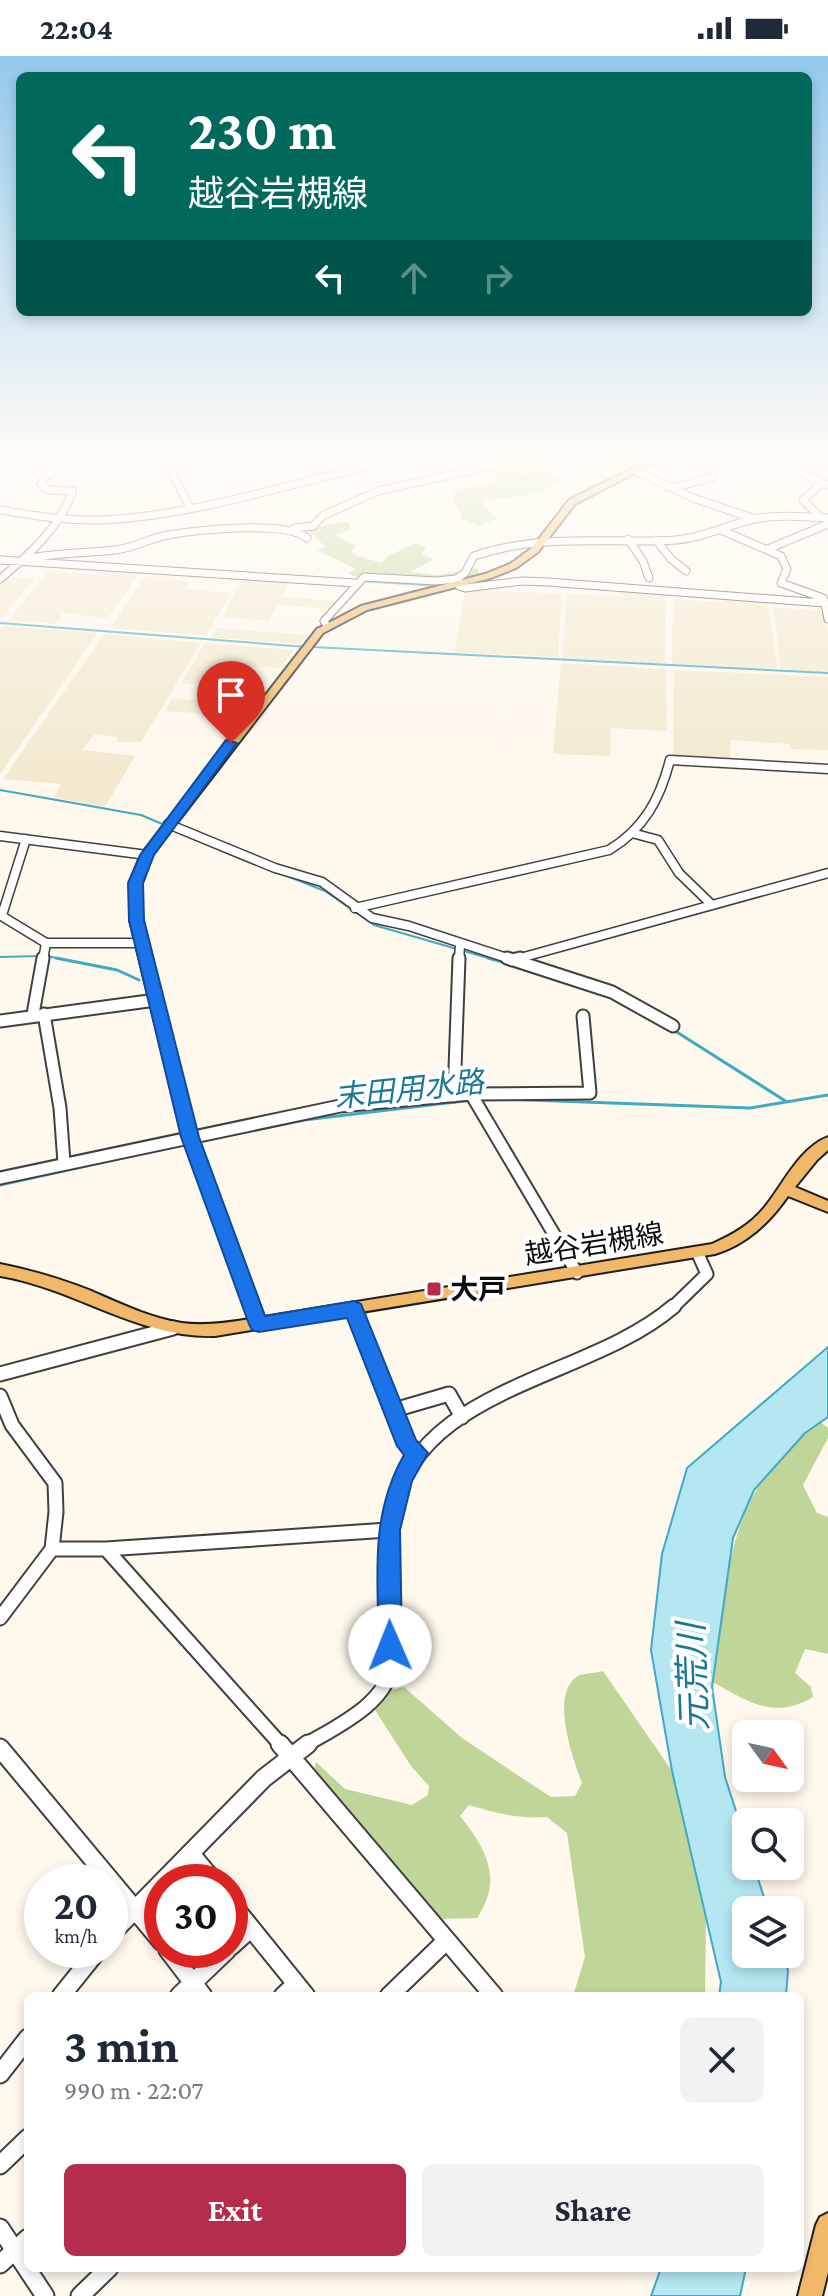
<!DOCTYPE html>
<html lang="en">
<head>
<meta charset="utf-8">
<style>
	body { margin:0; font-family:"Crimson Pro","Noto Sans JP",serif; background:#f2f2f3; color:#1f2937; height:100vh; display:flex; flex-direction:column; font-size:30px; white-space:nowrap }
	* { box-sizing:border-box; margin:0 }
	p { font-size:26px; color:#747a83 }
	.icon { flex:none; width:44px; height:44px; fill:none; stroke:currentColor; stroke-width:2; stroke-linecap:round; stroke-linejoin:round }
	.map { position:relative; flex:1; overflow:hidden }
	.drawer { position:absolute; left:24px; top:1936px; width:780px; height:280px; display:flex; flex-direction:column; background:#fff; border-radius:12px; box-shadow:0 4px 12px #0003 }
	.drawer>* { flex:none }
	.top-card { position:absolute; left:16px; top:16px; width:796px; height:244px; border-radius:12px; box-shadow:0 4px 12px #0003; background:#00695c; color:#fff; overflow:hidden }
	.needle { width:52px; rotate:123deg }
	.controls { position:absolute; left:732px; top:1664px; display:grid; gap:16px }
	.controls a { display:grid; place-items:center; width:72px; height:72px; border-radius:12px; background:#fff; box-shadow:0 4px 12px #0003; font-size:40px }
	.speed { position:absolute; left:24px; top:1808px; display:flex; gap:16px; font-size:40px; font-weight:700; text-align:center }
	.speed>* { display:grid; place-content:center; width:104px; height:104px; border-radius:50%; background:#fff; box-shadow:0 4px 12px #0003; line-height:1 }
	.speed small { font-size:20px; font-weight:400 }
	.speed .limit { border:12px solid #d22; background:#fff; color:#111 }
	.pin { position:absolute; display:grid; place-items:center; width:68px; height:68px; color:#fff; margin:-82px -34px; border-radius:50% 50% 50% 0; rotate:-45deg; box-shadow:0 0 8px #0007 }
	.pin .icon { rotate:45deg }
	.me { position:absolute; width:88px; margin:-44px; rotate:359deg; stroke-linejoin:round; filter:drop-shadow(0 0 6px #0008) }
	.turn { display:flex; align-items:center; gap:28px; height:168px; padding:0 40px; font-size:36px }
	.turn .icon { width:104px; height:104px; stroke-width:2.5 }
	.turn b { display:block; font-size:56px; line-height:68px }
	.lanes { display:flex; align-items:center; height:76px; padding:0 40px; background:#0003; justify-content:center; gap:40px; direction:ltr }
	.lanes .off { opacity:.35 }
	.round { display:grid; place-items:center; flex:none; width:84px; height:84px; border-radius:12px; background:#f2f2f3 }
	.head { display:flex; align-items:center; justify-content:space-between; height:136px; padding:0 40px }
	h1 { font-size:48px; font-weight:700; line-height:60px }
	.action { display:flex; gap:16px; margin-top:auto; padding:16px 40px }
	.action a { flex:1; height:92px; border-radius:12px; background:#b52c4c; color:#fff; font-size:32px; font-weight:700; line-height:92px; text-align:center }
	.action a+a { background:#f2f2f3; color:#1f2937 }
	.status { display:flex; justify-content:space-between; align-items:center; height:56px; padding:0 40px; background:#fff; direction:ltr }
	.status svg { height:22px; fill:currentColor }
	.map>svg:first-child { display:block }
</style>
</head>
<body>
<div class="status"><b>22:04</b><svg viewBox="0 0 49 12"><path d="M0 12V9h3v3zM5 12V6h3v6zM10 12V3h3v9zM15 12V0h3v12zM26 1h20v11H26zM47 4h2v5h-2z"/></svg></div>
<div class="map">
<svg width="828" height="2240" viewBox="0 0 828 2240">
	<rect width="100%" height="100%" fill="#fef8ed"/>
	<path fill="#f2e9cf" d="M100,512l40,4 -32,46 -45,-5 -7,11 -47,-4 40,-50 46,5z
		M8,521l27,1 -35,41v-36z
		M243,521l47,4 -8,16 55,4 -5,8 -54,-4 -9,16 -47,-4z
		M144,522l46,3 -5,8 46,4 -25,43 -96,-8z
		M466,533l96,5 -4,63 -104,-5z
		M619,533l46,4v71l-103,-6 5,-64 52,2z
		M722,541l45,4 11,68 -106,-5 1,-65 49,3z
		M773,551l49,4 6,21v40l-47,-3z
		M3,570l95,7 -98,141v-144z
		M217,572l90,7 -8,9 -88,-7z
		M104,578l97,9 -60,99h-25l2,-5 -23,-3 -13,16 53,6 -30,51 -51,-9 7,-14 -58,-5z
		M205,587l89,7 -14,18 -35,-2 -16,30 29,3 -8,10 -26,-3 -6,9 -53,-4 7,-12 28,1 9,-15 -28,-2z
		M561,607l105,6 1,62 -56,-3 -1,28 -57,-2z
		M674,614l154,7v73l-36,-1 -3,-5 -58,-4 -1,18 -57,-1z"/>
	<path fill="#c0d699" d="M497,409l23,9 26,-2 14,7 -21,15 -57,6 3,7 12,12 -18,6 -20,-7 3,-4 -10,-16 4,-8c14,-5 28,-4 42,-9l-15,-12z
		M345,466l4,1 2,7 -16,5 21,11 -5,5 3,4 28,8 5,-6 28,-14 11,5 -5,6 13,5 -24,13 29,3 38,-7 2,5 -15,8 -109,-4 -6,-4 7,-4 -39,-19 9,-3 -20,-18z
		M820,1366l8,6v10l-25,47 14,28 11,4v137l-23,-5 -10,24 16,14 2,10c-39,23 -65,5 -100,-15 15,-104 11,-193 107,-260z
		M603,1615l69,100 34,148 -1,77h-132l12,-39 -18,-124 -20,-16c-28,2 -52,-4 -78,-12l-9,11c27,34 43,63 17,102l-40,1 -124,-142 3,-15 29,27 67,16 16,-10 1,-9 -18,-20 -36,-56 12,-19 17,-4 58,51 66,44 23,15 24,-1 7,-13c-9,-24 -33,-90 -4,-107 6,-3 18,-3 25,-5z"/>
	<path fill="#b5e7f3" stroke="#40a9c5" stroke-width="2" d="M828,1291v70l-23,16 -51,57 -21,48 -21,149 13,90 21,65v24h8l14,44h-22v44h36l6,16 -2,26h-67l2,-14 -49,-211 -21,-121 11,-96 25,-86z
		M661,2212h85l-6,28h-89z"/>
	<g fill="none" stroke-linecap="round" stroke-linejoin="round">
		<path stroke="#40a9c5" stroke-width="2" d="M361,525l80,5
			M0,567l293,23 535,27
			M0,734l141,25 26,11
			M244,803l81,32 49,34 121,35
			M47,900l19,4
			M0,901l39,-1"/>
		<path stroke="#40a9c5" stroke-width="3" d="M56,902l61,12 22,10
			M488,902l18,5
			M672,973l115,73
			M500,1043l250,9 78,-13
			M215,1082l89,-18 168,-20
			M0,1129l172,-38"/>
		<defs>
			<path id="minor-far4" d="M166,405l24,47
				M776,405l52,24
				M636,415l57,27 62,21
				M673,432l40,-11
				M0,454c35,6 68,11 103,10 98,-5 193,-39 288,-59
				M820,461l-17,-17 19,-17
				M294,472l19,-2 11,-11 54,-24 134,-30
				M721,474l60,26 6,13 -6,14 42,15
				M628,483l15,22 6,17
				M656,484l15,19 15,12
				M768,493l60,-25
				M30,502c29,-5 56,-5 85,-8 19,-2 35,-12 53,-15 29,-5 118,-15 139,3
				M0,504l355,23
				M0,523c30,-25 59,-51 73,-88l-25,-1 -7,-6 3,-6 25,-17
				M824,543l4,20
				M824,547l-276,-21 -26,-1 -57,7 -6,-2 1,-4 -4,-3 9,-6 9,-17c66,-23 134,-12 202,-16 26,-2 52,-15 78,-21 24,-5 49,-2 74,-1
				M327,570l-3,-5 40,-44 72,4 20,-2"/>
			<path id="minor-far3" d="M168,768l107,44 47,14 50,36 37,8 104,34
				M632,777l26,7 21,33 33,32
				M0,780l147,19
				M355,852l254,-58c35,-21 51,-51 61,-90l158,9
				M0,859l46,28h95
				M2,859l24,-76
				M43,904l3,-17
				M459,904l1,-15
				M513,904l315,-87"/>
			<path id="minor-far2" d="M507,902l105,34 61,34
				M512,904l8,-2
				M33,958l10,-56
				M44,958l16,94 4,55
				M0,965l156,-21
				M471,1038l106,179
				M454,1040l5,-138
				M0,1122l340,-72 131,-12 119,-1 -7,-77
				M672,1252l35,-34 -9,-20"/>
			<path id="minor-far1" d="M354,1253l54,137 9,7
				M0,1318l173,-46
				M0,1340l12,29 43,58 1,29 -4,37 -52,69
				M394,1354l55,-16 13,23
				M52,1493h54l282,-19
				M106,1493l176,197
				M304,1690c31,-19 84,-42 88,-83 -1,-48 -9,-98 -1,-146 24,-132 196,-136 283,-211"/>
			<path id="minor" d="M280,1688l214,252
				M0,1692l162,194
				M191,1798l23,28
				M230,1846l76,94
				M110,1879l154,-157 44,-34
				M230,1891l21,-19
				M168,1894l35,46
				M61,1940l37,-46
				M179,1940l48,-46
				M283,1940l13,-12
				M389,1940l56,-54
				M0,2018l28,-36
				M0,2109l28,-27
				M0,2172l45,68
				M0,2208l28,-26
				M80,2240l29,-28"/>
			<path id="major" d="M647,405h11l-83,43 -37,48 -22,16 -25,10 -124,32 -44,23 -171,222 -10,28v37l55,217 67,180 448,-73c20,-9 38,-19 52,-36 19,-23 35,-60 64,-71v13l-11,10 -22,27 33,14v11l-40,-16c-19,27 -41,48 -73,58l-500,82c-75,3 -141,-48 -215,-60v-12c31,6 60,15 89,26 30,13 60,28 93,33 22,3 45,0 68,-4l-67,-182 -53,-217v-37l11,-28 176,-226 44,-23 124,-32 25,-10 22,-16 37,-48z
				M828,2157v59l-6,24h-24l18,-71 4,-8z"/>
		</defs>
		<use href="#minor-far4" stroke="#404040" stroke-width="9"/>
		<use href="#minor-far3" stroke="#404040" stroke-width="11"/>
		<use href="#minor-far2" stroke="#404040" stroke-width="15"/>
		<use href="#minor-far1" stroke="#404040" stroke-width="17"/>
		<use href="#minor" stroke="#404040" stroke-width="21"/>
		<use href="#major" stroke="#1e1e1e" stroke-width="4"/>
		<use href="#minor-far4" stroke="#fff" stroke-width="7"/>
		<use href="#minor-far3" stroke="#fff" stroke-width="8"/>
		<use href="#minor-far2" stroke="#fff" stroke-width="11"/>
		<use href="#minor-far1" stroke="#fff" stroke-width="13"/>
		<use href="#minor" stroke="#fff" stroke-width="17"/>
		<use href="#major" fill="#f1b86a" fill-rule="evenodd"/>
	</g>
	<linearGradient id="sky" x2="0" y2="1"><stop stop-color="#93c8ec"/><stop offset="0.56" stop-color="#fffcf7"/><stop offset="1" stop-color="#fffcf7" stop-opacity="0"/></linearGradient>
	<rect width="828" height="719" fill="url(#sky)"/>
	<path fill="#1a73e8" stroke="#114b97" stroke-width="2" d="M226,684l11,3 -83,112 -11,28 1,37 55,217 66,179 89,-15 7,3 55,136 12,13 -16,28 -12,49 2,116 -3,8 -9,3 -8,-3 -3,-8c-1,-67 -10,-130 25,-191l-7,-9 -50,-128 -88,14 -7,-2 -3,-6 -68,-187 -52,-217 -1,-37 12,-28z"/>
	<rect fill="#b52c4c" stroke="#fff" stroke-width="3" x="426" y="1225" width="16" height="16" rx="4"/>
	<g text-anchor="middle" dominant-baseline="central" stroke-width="8" stroke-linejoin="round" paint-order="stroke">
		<g font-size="28" fill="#0d0d0d" stroke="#fff">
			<text transform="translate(594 1188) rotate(-9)">越谷岩槻線</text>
		</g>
		<g font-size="28" font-weight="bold" fill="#0d0d0d" stroke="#fff" text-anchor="start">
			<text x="450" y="1233">大戸</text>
		</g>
		<g font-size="30" font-style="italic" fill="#1d7897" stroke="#fff">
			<text transform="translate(409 1033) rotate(-6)">末田用水路</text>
		</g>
		<g font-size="36" font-style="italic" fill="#1d7897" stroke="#fff">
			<text transform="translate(693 1621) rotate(-92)">元荒川</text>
		</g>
	</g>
</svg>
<div class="controls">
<a><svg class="needle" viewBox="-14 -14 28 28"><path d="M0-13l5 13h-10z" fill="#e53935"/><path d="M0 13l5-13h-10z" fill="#747a83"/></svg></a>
<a><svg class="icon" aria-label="search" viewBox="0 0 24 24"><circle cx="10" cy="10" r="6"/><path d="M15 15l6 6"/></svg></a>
<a><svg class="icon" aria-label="layers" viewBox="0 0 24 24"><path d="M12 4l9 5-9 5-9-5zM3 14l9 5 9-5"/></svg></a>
</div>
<div class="speed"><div>20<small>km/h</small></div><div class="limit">30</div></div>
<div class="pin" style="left:231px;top:687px;background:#d93025"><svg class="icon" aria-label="arrive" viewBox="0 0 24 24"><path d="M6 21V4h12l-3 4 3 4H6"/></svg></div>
<svg class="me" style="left:390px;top:1590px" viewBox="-20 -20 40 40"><circle r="19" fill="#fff"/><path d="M0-13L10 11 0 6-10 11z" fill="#1a73e8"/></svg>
<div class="top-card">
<div class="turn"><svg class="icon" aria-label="left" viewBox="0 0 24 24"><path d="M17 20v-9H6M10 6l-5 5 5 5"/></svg><div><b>230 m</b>越谷岩槻線</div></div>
<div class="lanes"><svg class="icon" aria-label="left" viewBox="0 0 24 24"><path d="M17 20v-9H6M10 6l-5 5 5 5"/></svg><svg class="icon off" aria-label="ahead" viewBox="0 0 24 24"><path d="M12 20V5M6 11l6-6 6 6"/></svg><svg class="icon off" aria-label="right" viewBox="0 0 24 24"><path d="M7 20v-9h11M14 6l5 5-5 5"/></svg></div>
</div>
<section class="drawer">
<div class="head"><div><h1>3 min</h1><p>990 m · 22:07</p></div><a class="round"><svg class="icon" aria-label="close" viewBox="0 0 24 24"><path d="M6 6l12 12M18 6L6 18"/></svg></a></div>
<div class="action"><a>Exit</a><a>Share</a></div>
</section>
</div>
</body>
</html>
